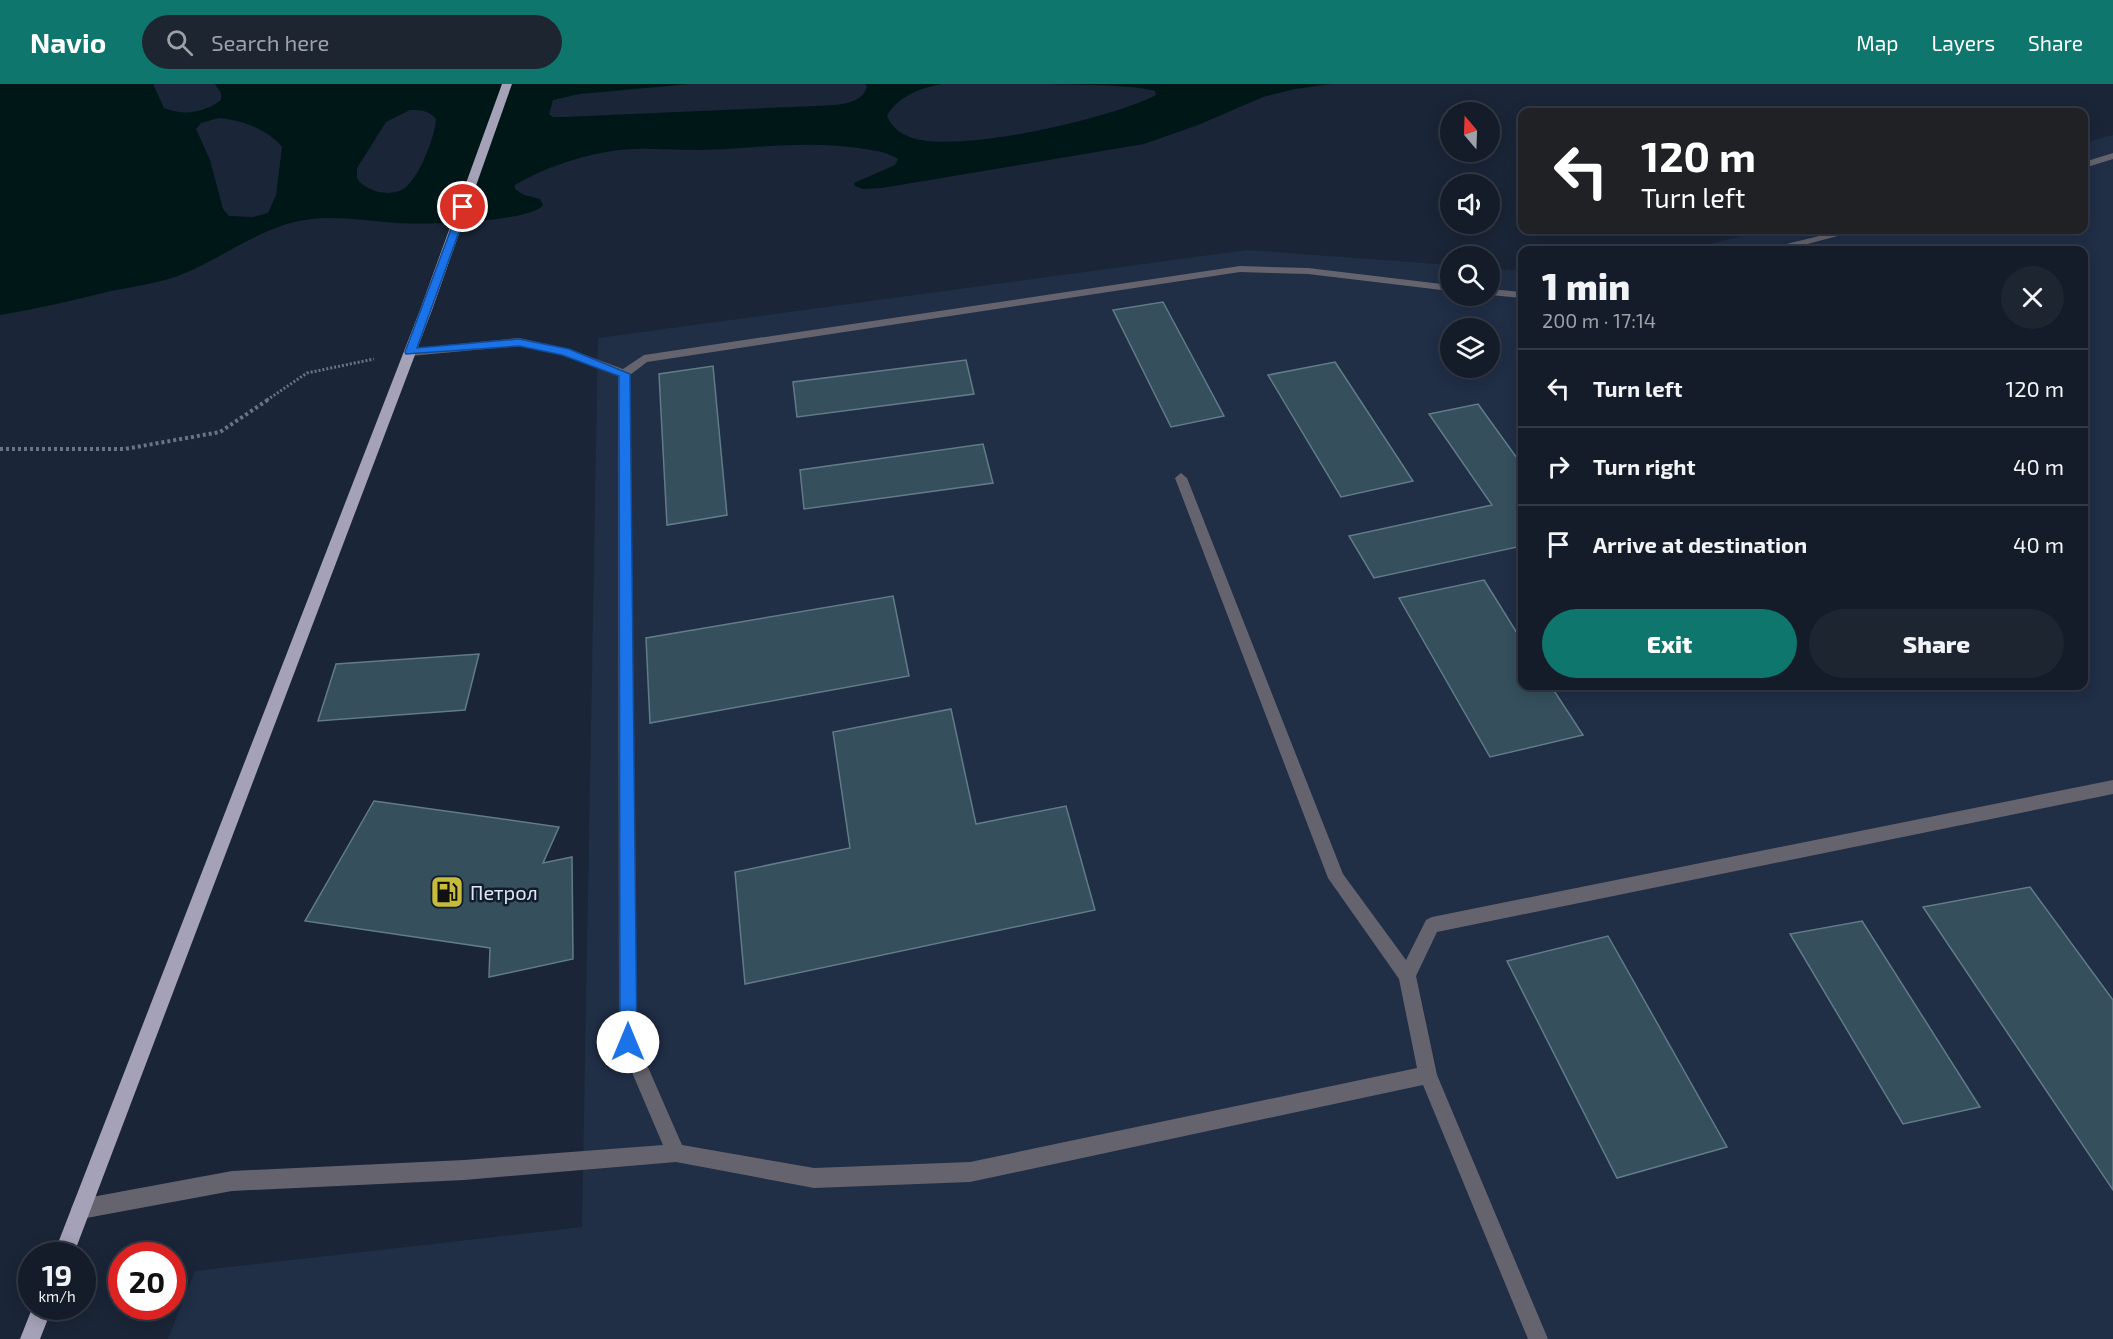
<!DOCTYPE html>
<html lang="en">
<head>
<meta charset="utf-8">
<style>
	body { margin:0; font-family:"Exo 2",sans-serif; background:#1d2531; color:#f1f3f6; height:100vh; display:flex; flex-direction:column; font-size:22px; white-space:nowrap }
	* { box-sizing:border-box; margin:0 }
	p { font-size:20px; color:#9da1a8 }
	.icon { flex:none; width:33px; height:33px; fill:none; stroke:currentColor; stroke-width:2; stroke-linecap:round; stroke-linejoin:round }
	.map { position:relative; flex:1; overflow:hidden }
	.details { position:absolute; left:1518px; top:162px; width:570px; height:444px; display:flex; flex-direction:column; background:#141c29; border-radius:12px; box-shadow:0 3px 15px #0003,0 0 0 2px #333a46 }
	.details>* { flex:none }
	.banner { position:absolute; left:1518px; top:24px; width:570px; height:126px; border-radius:12px; box-shadow:0 3px 15px #0003,0 0 0 2px #333a46; background:#202124; color:#fff; overflow:hidden }
	.needle { width:39px; rotate:341deg }
	.controls { position:absolute; left:1440px; top:18px; display:grid; gap:12px }
	.controls a { display:grid; place-items:center; width:60px; height:60px; border-radius:50%; background:#141c29; box-shadow:0 3px 15px #0003,0 0 0 2px #333a46; font-size:30px }
	.speed { position:absolute; left:18px; top:1158px; display:flex; gap:12px; font-size:30px; font-weight:700; text-align:center }
	.speed>* { display:grid; place-content:center; width:78px; height:78px; border-radius:50%; background:#141c29; box-shadow:0 3px 15px #0003,0 0 0 2px #333a46; line-height:1 }
	.speed small { font-size:15px; font-weight:400 }
	.speed .limit { border:9px solid #d22; background:#fff; color:#111 }
	.pin { position:absolute; display:grid; place-items:center; width:51px; height:51px; color:#fff; margin:-26px; border:3px solid #fff; border-radius:50%; box-shadow:0 2px 6px #0007 }
	.me { position:absolute; width:66px; margin:-33px; rotate:0deg; stroke-linejoin:round; filter:drop-shadow(0 0 4px #0008) }
	.turn { display:flex; align-items:center; gap:21px; height:126px; padding:0 24px; font-size:27px }
	.turn .icon { width:78px; height:78px; stroke-width:2.5 }
	.turn b { display:block; font-size:42px; line-height:51px }
	.round { display:grid; place-items:center; flex:none; width:63px; height:63px; border-radius:32px; background:#1d2531 }
	.overview { display:flex; align-items:center; justify-content:space-between; height:102px; padding:0 24px }
	h1 { font-size:36px; font-weight:800; line-height:45px }
	.cta { display:flex; gap:12px; margin-top:auto; padding:12px 24px }
	.cta a { flex:1; height:69px; border-radius:36px; background:#0f766e; color:#fff; font-size:24px; font-weight:800; line-height:69px; text-align:center }
	.cta a+a { background:#1d2531; color:#f1f3f6 }
	ul { padding:0; list-style:none }
	li { display:flex; align-items:center; gap:18px; height:78px; padding:0 24px; border-top:2px solid #333a46 }
	li div { flex:1 }
	li b { display:block; font-size:22px }
	li em { font-style:normal }
	header { display:flex; align-items:center; gap:36px; box-sizing:border-box; height:84px; padding:0 30px; background:#0f766e; color:#fff }
	header strong { font-size:28px }
	nav { display:flex; gap:33px; margin-inline-start:auto; font-size:21px }
	.search { width:420px; height:54px; background:#1d2531; display:flex; align-items:center; gap:15px; box-sizing:border-box; padding:0 21px; border-radius:33px; color:#9da1a8; font-size:22px }
	.map>svg:first-child { display:block }
</style>
</head>
<body>
<header>
<strong>Navio</strong>
<div class="search"><svg class="icon" aria-label="search" viewBox="0 0 24 24"><circle cx="10" cy="10" r="6"/><path d="M15 15l6 6"/></svg>Search here</div>
<nav><a>Map</a><a>Layers</a><a>Share</a></nav>
</header>
<div class="map">
<svg width="2113" height="1255" viewBox="0 0 2113 1255">
	<rect width="100%" height="100%" fill="#1a2537"/>
	<path fill="#202e46" fill-rule="evenodd" d="M2113,51v1204h-1945l27,-68 387,-44 16,-889 649,-88 203,15v31h40v-28l32,3v415h562v-436h-397l78,-20h319v-87zM1450,244h40v40h-40z"/>
	<path fill="#001718" fill-rule="evenodd" d="M0,0h153l11,24c20,8 39,5 57,-8v-7l-6,-9h475l-110,10 -27,6 -4,14 4,3h10l253,-11c17,-1 47,0 51,-20l-2,-2h76c-21,4 -44,13 -54,32 4,10 12,17 23,21 45,18 203,-19 246,-42l-1,-4c-26,-7 -82,-6 -111,-7h287l-36,5 -32,8 -65,28 -54,19 -262,44 -19,1 -8,-3 -1,-3 41,-18 3,-6c-12,-8 -27,-9 -40,-11 -54,-8 -107,1 -160,2 -31,0 -62,-4 -92,2 -30,5 -64,17 -91,33v4l9,6 16,4 3,6c-11,17 -123,20 -146,18 -29,-2 -57,-7 -86,-4 -50,6 -88,40 -133,57 -21,7 -45,11 -67,15 -37,9 -74,18 -111,24zM410,26c11,0 18,0 26,9 -1,18 -16,56 -30,68 -8,7 -21,7 -31,4 -7,-3 -14,-6 -18,-13v-10l29,-46zM219,34c23,2 48,11 63,29l-6,48 -8,18 -15,4 -24,-1 -6,-7 -13,-49 -14,-31 5,-6z"/>
	<path fill="#354f5c" stroke="#617c89" stroke-width="1.5" d="M1163,218l61,114 -53,11 -58,-117z
		M966,276l8,34 -177,23 -4,-35z
		M1335,278l78,119 -72,16 -73,-122z
		M713,282l14,149 -60,10 -8,-151z
		M1478,320l44,61v81l-148,32 -25,-42 143,-31 -63,-91z
		M983,360l10,39 -189,26 -4,-39z
		M1484,496l38,61v45h29l32,49 -93,22 -91,-159z
		M893,512l16,80 -259,47 -4,-85z
		M479,570l-14,56 -147,11 18,-57z
		M951,625l25,115 90,-18 29,104 -350,74 -10,-112 115,-24 -17,-116z
		M374,717l185,26 -16,36 29,-6 1,102 -84,18 1,-29 -185,-27z
		M2030,803l83,113v190l-190,-283z
		M1862,837l118,186 -77,17 -113,-190z
		M1608,852l119,211 -110,31 -110,-217z"/>
	<g fill="none" stroke-linecap="round" stroke-linejoin="round">
		<path stroke="#6a7484" stroke-width="3" stroke-dasharray="2 2" stroke-linecap="butt" d="M267,316l40,-27 67,-14"/>
		<path stroke="#6a7484" stroke-width="4" stroke-dasharray="3 3" stroke-linecap="butt" d="M0,365h125l95,-17 49,-33"/>
		<path fill="#65646e" fill-rule="evenodd" d="M2113,69v6l-29,9v-6z
			M1844,146h16l-75,20h-16l1,-2z
			M1240,182l68,2 142,17v6l-142,-17 -68,-2 -593,90 -17,13 7,667 45,103 132,23 156,-6 447,-94 -18,-89 -71,-101 -153,-400 6,-5 6,5 156,396 63,86 20,-40 6,-3 681,-137v14l-676,138 -21,44 21,99 111,264h-20l-105,-254 -453,97 -156,6 -138,-26 -212,18 -232,11 -151,28 -7,-3 -3,-7 3,-7 7,-3 151,-28 232,-11 199,-15 -44,-103 -1,-666 -56,-21 -43,-9 -109,10 -6,-4 2,-3 113,-11 50,11 54,20 21,-14z
			M1490,205l32,3v6l-32,-3z"/>
		<path fill="#a5a2b8" fill-rule="evenodd" d="M502,0h10l-80,226 -359,946h-20l367,-946z
			M33,1222h20l-13,33h-20z"/>
	</g>
	<path fill="#1a73e8" stroke="#114b97" stroke-width="1.5" d="M460,121l8,2 -51,141 102,-9 50,10 61,25 7,668 -3,5 -6,3 -5,-3 -3,-5 -1,-666 -57,-21 -43,-9 -113,8 -1,-2z"/>
	<defs>
		<symbol id="fuel-square" viewBox="-11 -11 22 22"><rect x="-9" y="-9" width="18" height="18" rx="4" fill="#c7bb3b" stroke="#111c2d"/><path d="M-5.5-6h7V0h2V4h1.3V-2.5L3-4.5l.8-.8L6-3V5H2.5V1h-1V6h-7ZM-4.2-4.7v3.2H.2V-4.7Z" fill="#111"/></symbol>
	</defs>
	<g fill-rule="evenodd">
		<use href="#fuel-square" x="428" y="789" width="38" height="38"/>
	</g>
	<g text-anchor="middle" dominant-baseline="central" stroke-width="5" stroke-linejoin="round" paint-order="stroke">
		<g font-size="20" fill="#dfe6f3" stroke="#111c2d" text-anchor="start">
			<text x="470" y="808">Петрол</text>
		</g>
	</g>
</svg>
<div class="controls">
<a><svg class="needle" viewBox="-14 -14 28 28"><path d="M0-13l5 13h-10z" fill="#e53935"/><path d="M0 13l5-13h-10z" fill="#9da1a8"/></svg></a>
<a><svg class="icon" aria-label="sound" viewBox="0 0 24 24"><path d="M4 9h4l5-4v14l-5-4H4zM17 9q2 3 0 6"/></svg></a>
<a><svg class="icon" aria-label="search" viewBox="0 0 24 24"><circle cx="10" cy="10" r="6"/><path d="M15 15l6 6"/></svg></a>
<a><svg class="icon" aria-label="layers" viewBox="0 0 24 24"><path d="M12 4l9 5-9 5-9-5zM3 14l9 5 9-5"/></svg></a>
</div>
<div class="speed"><div>19<small>km/h</small></div><div class="limit">20</div></div>
<div class="pin" style="left:463px;top:123px;background:#d93025"><svg class="icon" aria-label="arrive" viewBox="0 0 24 24"><path d="M6 21V4h12l-3 4 3 4H6"/></svg></div>
<svg class="me" style="left:628px;top:958px" viewBox="-20 -20 40 40"><circle r="19" fill="#fff"/><path d="M0-13L10 11 0 6-10 11z" fill="#1a73e8"/></svg>
<div class="banner">
<div class="turn"><svg class="icon" aria-label="left" viewBox="0 0 24 24"><path d="M17 20v-9H6M10 6l-5 5 5 5"/></svg><div><b>120 m</b>Turn left</div></div>
</div>
<section class="details">
<div class="overview"><div><h1>1 min</h1><p>200 m · 17:14</p></div><a class="round"><svg class="icon" aria-label="close" viewBox="0 0 24 24"><path d="M6 6l12 12M18 6L6 18"/></svg></a></div>
<ul>
<li><svg class="icon" aria-label="left" viewBox="0 0 24 24"><path d="M17 20v-9H6M10 6l-5 5 5 5"/></svg><div><b>Turn left</b></div><em>120 m</em></li>
<li><svg class="icon" aria-label="right" viewBox="0 0 24 24"><path d="M7 20v-9h11M14 6l5 5-5 5"/></svg><div><b>Turn right</b></div><em>40 m</em></li>
<li><svg class="icon" aria-label="arrive" viewBox="0 0 24 24"><path d="M6 21V4h12l-3 4 3 4H6"/></svg><div><b>Arrive at destination</b></div><em>40 m</em></li>
</ul>
<div class="cta"><a>Exit</a><a>Share</a></div>
</section>
</div>
</body>
</html>
